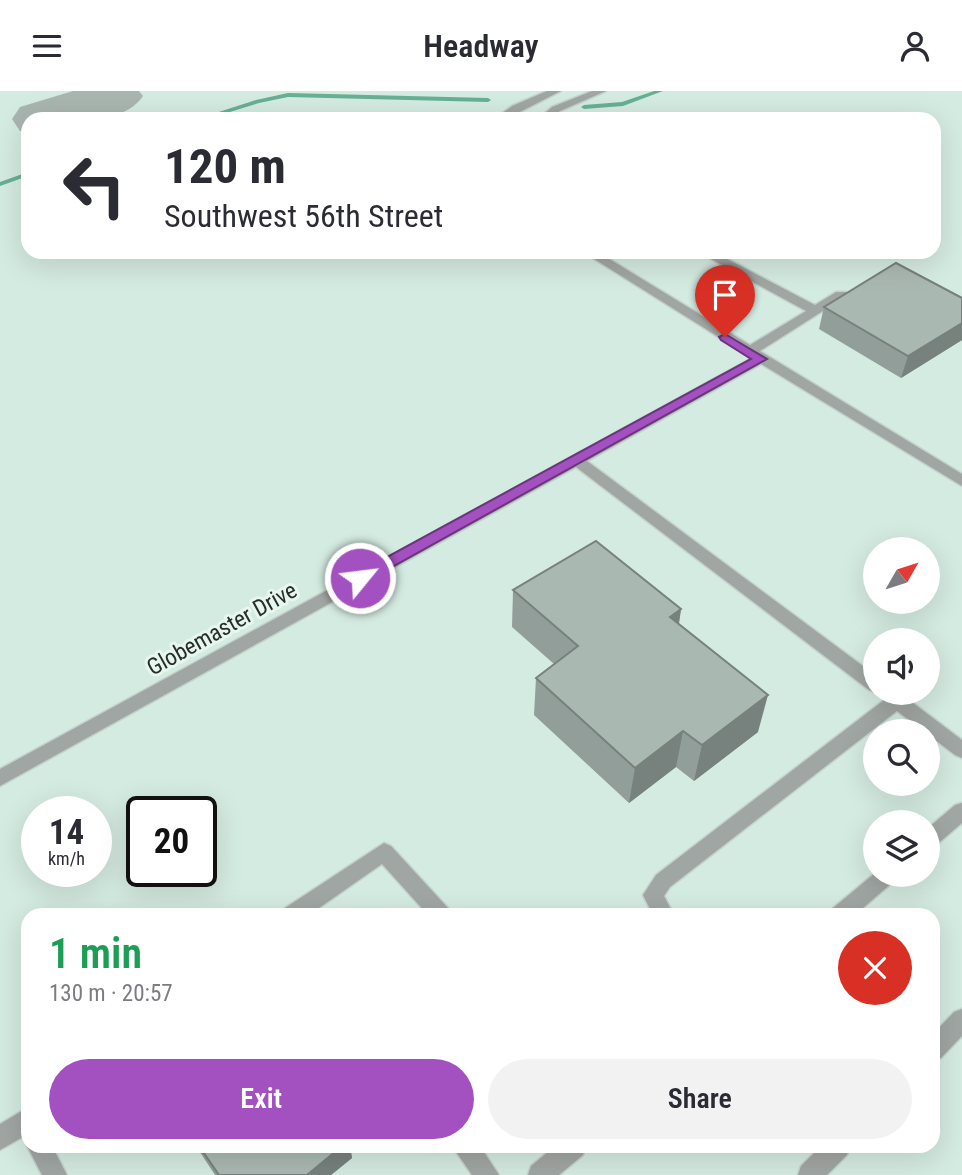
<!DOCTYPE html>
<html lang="en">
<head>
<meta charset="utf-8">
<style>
	body { margin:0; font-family:"Roboto Condensed",sans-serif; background:#f2f2f3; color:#2b2b33; height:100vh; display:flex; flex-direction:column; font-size:26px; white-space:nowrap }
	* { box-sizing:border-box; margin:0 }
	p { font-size:23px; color:#7c7c81 }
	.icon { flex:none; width:38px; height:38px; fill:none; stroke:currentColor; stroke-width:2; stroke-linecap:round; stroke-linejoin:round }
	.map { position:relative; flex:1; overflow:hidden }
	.drawer { position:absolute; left:21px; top:817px; width:919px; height:245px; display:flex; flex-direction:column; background:#fff; border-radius:21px; box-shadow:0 7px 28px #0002 }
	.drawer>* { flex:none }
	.hud { position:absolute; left:21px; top:21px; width:920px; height:147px; border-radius:21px; box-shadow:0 7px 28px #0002; background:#fff; color:#2b2b33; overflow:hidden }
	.needle { width:46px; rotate:51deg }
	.tools { position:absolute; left:863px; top:446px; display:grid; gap:14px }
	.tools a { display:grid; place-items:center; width:77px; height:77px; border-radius:50%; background:#fff; box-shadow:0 7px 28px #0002; font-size:35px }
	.speed { position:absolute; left:21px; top:705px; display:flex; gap:14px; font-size:35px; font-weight:700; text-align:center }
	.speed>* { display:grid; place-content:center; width:91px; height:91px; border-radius:50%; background:#fff; box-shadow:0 7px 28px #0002; line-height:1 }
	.speed small { font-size:18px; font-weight:400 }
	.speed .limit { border:4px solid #111; border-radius:10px; background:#fff; color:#111 }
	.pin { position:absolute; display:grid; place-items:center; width:60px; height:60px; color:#fff; margin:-72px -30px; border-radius:50% 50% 50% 0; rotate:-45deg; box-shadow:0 0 7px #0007 }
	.pin .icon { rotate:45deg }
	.me { position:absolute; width:77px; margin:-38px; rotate:61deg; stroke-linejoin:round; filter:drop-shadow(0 0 5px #0008) }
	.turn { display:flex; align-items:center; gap:24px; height:147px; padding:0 28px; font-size:32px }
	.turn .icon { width:91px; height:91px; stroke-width:2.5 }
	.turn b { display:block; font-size:49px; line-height:60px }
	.round { display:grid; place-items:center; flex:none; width:74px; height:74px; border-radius:37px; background:#f2f2f3 }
	.headline { display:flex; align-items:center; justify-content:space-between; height:119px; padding:0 28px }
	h1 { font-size:42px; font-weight:600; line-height:52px; color:#1e9e55 }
	.primary-button { display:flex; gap:14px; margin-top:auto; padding:14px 28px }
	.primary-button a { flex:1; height:80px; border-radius:42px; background:#a351c0; color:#fff; font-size:28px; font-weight:600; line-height:80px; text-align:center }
	.primary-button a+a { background:#f2f2f3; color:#2b2b33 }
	header { display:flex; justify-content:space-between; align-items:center; height:91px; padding:0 28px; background:#fff; font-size:32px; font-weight:600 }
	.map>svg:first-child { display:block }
</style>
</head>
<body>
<header><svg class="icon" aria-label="menu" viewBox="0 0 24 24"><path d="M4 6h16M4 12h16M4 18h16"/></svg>Headway<svg class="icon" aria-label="person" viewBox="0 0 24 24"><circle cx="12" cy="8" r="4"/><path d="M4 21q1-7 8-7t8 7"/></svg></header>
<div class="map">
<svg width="962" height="1084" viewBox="0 0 962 1084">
	<rect width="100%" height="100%" fill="#e7f6ef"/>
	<path fill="#d4ebe1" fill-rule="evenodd" d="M0,0h962v1084h-962zM28,28h906v133h-906zM875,458h53v53h-53zM875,550h53v52h-53zM875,640h53v53h-53zM37,721h59v59h-59zM142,721h59v59h-59zM875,732h53v52h-53zM28,824h905v231h-905z"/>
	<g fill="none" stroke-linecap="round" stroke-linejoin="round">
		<path fill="#67b093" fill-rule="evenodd" d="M654,0h9l-40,15 -39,3 -3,-2 3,-2 38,-3z
			M288,2l200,5 3,2 -3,2 -200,-5 -29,6 -52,16h-10l59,-19z
			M28,81v4l-28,10v-4z"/>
		<path fill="#a9b5b0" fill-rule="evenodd" d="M73,0h66l4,5c-23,33 -80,23 -115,23v14l-8,-2 -8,-12 8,-12z"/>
		<defs>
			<path id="lane" d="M547,0h14l-55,28h-12l18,-13z
				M592,0h14l-46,20 -10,8h-12l14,-12z
				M583,161h15l152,93 56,-34 -108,-59h16l101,53 21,-13h10l2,3 -88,56 202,123v12l-201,-122 -174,97 288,214v17l-6,-2 -293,-223 -576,319v-17l752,-411z
				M878,602h22l62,47v18l-7,-3 -58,-44 -227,176 -6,9 10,19h-21l-10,-20 13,-20 228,-175z
				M962,712v20l-27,23 -7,2v-20l27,-23z
				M384,752l7,3 57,62 3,7h-23l-46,-51 -73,51h-27l3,-7z
				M875,782v2h22l-3,6 -39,34h-25l3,-7z
				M962,918v27l-21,22 -8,3v-27l21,-22z
				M25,1018l3,1v29l-5,-2 -23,13v-26z
				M28,1053v2h24l15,29h-25l-15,-29z
				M452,1055h28l19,29h-27z
				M555,1055h31l-3,9 -24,20h-31l3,-9z
				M821,1055h29l-3,9 -20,20h-29l3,-9z"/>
		</defs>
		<use href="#lane" stroke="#c4d2cc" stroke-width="3"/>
		<use href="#lane" fill="#a0a6a3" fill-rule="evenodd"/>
	</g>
	<path fill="#929e99" d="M962,207v42l-61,38 -82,-49 5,-22z
		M513,499l168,19 -2,15 79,108 -64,49 -18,-14 -47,36 -95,-88 2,-37 18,-14 -42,-37z
		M196,1055h154l2,12 -21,17h-116z"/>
	<path fill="#77817d" d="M962,232v17l-61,38 7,-22z
		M681,518l-6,38 -5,-30z
		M768,604l-10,37 -64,49 8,-36z
		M683,640l-7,36 -47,36 6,-35z
		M342,1055h8l2,12 -21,17h-24z"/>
	<path fill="#aab8b2" stroke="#77817d" stroke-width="2" d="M896,172l66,35v25l-54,33 -84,-49z
		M596,450l85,68 -11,8 98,78 -66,50 -19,-14 -48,37 -99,-90 42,-32 -65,-56z
		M199,1055h143l-35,29h-88z"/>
	<path fill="#a351c0" stroke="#6a357d" stroke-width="2" d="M725,243l42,25 -402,223h-11l-2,-4 2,-3 397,-216 -30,-19 -2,-3z"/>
	<g text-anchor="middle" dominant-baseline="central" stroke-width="6" stroke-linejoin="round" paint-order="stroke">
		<g font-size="23" fill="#272d2a" stroke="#e7f6ef">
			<text transform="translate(222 538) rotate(-29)">Globemaster Drive</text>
		</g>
	</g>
</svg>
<div class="tools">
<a><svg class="needle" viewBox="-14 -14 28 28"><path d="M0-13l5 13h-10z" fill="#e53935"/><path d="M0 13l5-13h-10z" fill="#7c7c81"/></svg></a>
<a><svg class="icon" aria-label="sound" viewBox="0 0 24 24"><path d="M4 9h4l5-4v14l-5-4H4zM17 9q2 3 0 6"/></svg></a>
<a><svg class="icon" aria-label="search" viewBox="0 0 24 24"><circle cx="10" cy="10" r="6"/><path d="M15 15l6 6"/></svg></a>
<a><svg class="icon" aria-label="layers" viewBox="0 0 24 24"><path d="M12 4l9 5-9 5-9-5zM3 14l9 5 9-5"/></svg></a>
</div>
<div class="speed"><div>14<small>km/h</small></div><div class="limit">20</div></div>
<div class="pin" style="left:725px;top:246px;background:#d93025"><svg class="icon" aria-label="arrive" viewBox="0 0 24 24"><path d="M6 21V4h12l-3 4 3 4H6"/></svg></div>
<svg class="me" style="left:360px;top:487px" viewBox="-20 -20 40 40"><circle r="17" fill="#a351c0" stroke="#fff" stroke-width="3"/><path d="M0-11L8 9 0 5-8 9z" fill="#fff"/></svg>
<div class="hud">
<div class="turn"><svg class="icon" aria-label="left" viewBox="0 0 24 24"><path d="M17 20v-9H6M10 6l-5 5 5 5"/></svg><div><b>120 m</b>Southwest 56th Street</div></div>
</div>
<section class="drawer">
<div class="headline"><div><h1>1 min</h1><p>130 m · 20:57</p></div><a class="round" style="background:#d93025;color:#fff"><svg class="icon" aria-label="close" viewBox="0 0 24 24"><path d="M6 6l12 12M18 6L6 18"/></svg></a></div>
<div class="primary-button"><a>Exit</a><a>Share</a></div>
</section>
</div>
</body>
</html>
